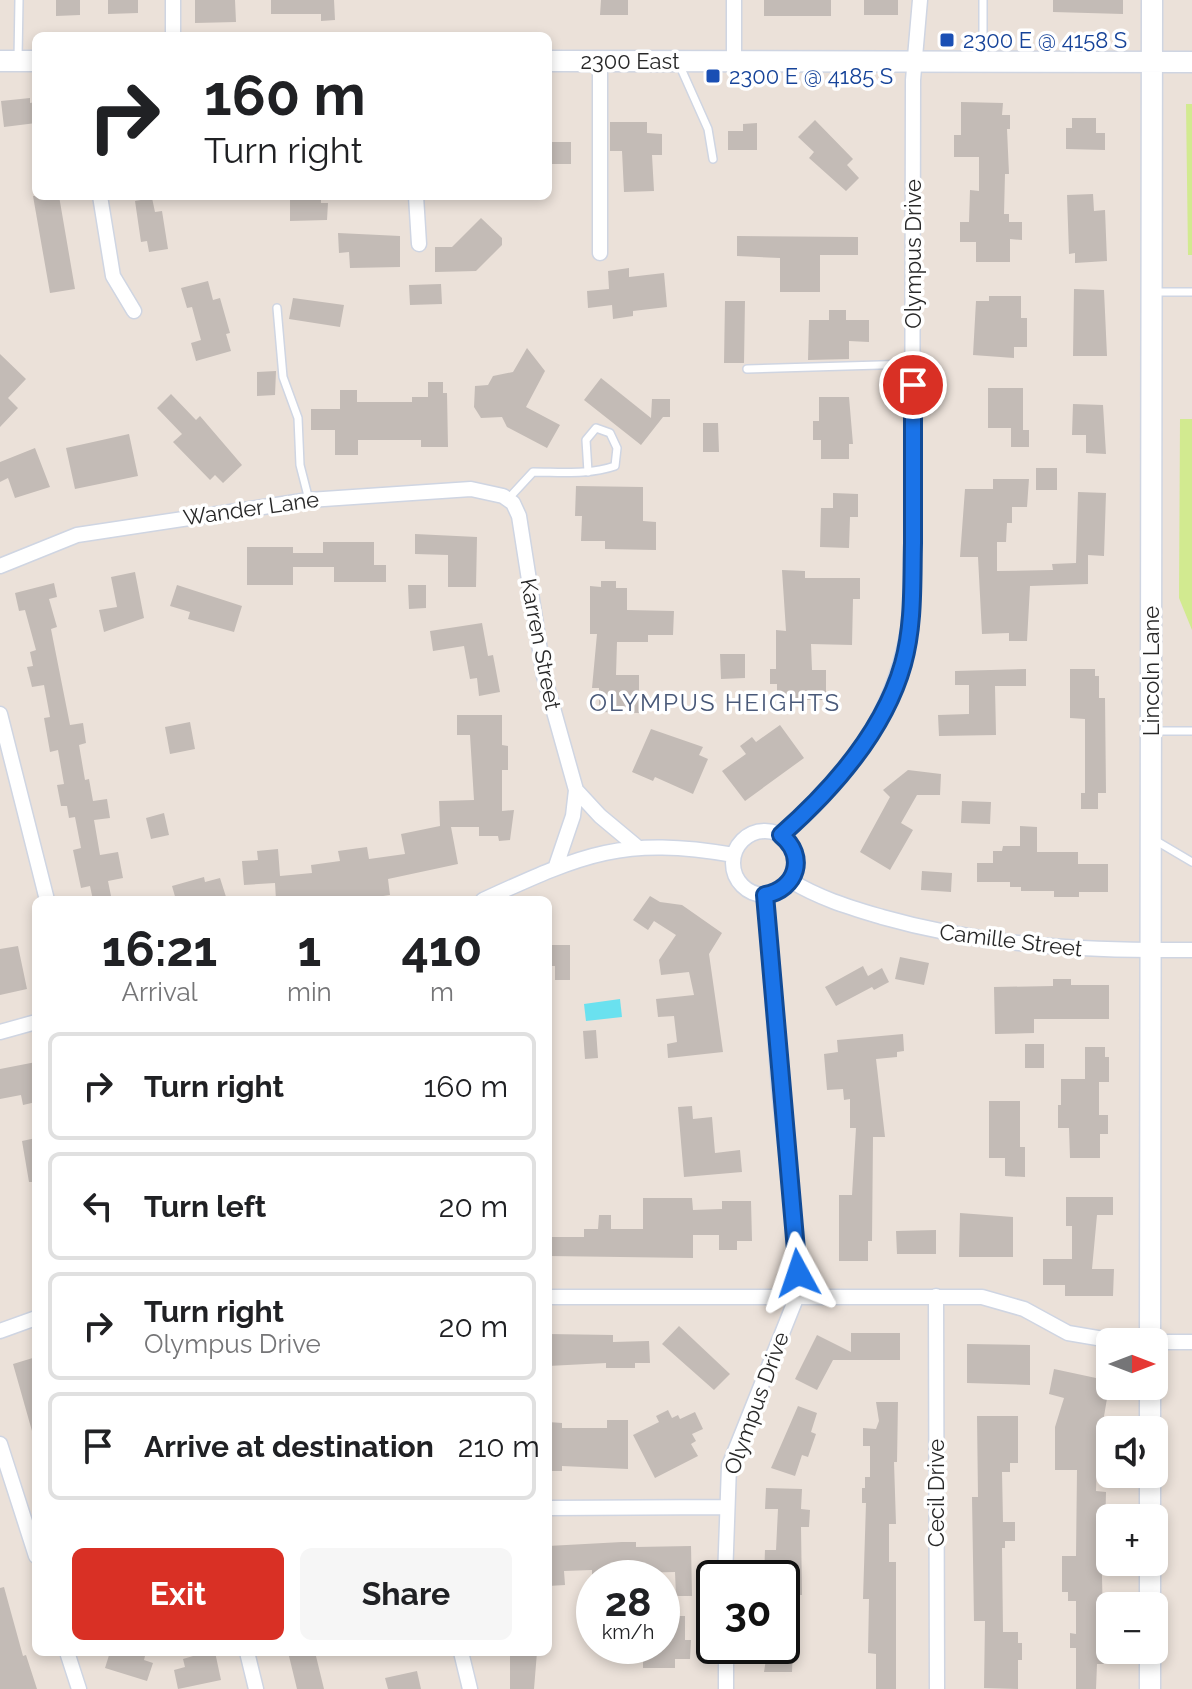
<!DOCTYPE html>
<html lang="en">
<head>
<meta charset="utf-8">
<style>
	body { margin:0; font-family:Raleway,sans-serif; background:#f6f6f6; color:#202124; height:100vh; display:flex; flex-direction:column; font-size:30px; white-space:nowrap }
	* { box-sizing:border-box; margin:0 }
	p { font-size:26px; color:#757577 }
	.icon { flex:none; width:44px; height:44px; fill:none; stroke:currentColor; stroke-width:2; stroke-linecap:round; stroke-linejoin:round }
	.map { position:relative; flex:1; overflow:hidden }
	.side { position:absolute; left:32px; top:896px; width:520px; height:760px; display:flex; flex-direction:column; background:#fff; border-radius:12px; box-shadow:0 4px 12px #0003 }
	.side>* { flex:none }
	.banner { position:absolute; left:32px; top:32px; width:520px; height:168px; border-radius:12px; box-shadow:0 4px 12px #0003; background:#fff; color:#202124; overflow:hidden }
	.needle { width:52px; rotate:90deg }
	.tools { position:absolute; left:1096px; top:1328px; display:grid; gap:16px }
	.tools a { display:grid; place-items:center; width:72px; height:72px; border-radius:12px; background:#fff; box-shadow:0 4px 12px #0003; font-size:40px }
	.speed { position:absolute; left:576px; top:1560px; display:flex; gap:16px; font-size:40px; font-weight:700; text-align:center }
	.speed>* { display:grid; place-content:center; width:104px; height:104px; border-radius:50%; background:#fff; box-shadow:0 4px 12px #0003; line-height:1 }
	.speed small { font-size:20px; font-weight:400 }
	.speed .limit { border:4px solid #111; border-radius:12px; background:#fff; color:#111 }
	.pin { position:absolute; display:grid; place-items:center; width:68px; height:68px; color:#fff; margin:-34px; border:4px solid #fff; border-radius:50%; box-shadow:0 2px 8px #0007 }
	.me { position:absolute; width:88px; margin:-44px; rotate:355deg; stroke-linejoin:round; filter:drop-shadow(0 0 6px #0008) }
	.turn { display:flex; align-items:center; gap:28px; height:168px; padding:0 40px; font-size:36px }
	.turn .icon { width:104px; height:104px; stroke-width:2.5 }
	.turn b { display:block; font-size:56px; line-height:68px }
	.eta { display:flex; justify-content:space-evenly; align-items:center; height:136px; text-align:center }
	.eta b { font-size:48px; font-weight:700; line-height:56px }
	.action { display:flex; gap:16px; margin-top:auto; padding:16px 40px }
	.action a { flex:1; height:92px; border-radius:12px; background:#d93025; color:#fff; font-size:32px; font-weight:700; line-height:92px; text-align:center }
	.action a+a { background:#f6f6f6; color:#202124 }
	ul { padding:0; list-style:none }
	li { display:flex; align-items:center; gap:24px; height:108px; margin:0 16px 12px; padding:0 24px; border:4px solid #e0e0e0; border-radius:12px }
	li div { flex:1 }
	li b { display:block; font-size:30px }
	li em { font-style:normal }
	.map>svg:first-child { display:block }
</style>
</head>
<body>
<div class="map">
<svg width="1192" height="1689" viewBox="0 0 1192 1689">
	<rect width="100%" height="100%" fill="#ebe1d9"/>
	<path fill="#d2ea90" d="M1186,104h6v151h-4z
		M1180,419h12v211l-13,-32z"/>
	<path fill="#6ae1ef" d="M620,999l2,18 -36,4 -2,-17z"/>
	<path fill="#c3bbb6" d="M56,0h24v15l-24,1z
		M108,0h30v13l-30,1z
		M195,0h40l1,22 -41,1z
		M271,0h63l1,20 -14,1v-7h-50z
		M601,0h27v15h-28z
		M764,0h67v16h-67z
		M864,0h34v15h-34z
		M1053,0h70v14l-70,-2z
		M30,98v5l6,-1v21l-32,4 -3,-26z
		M961,102l42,1 -1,12h8v14h-3l2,45h-4l-1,40h5v8h13v18l-12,-1v23h-34v-20h-16v-20h9l1,-32 9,1v-34h-25v-22h7z
		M1072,118h24v15h9v17l-39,-1v-21h6z
		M815,120l38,39 -6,6 12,13 -13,13 -37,-33 5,-6 -16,-15z
		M610,122h37v11l15,1v21h-10l2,36 -30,1 -2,-41h-12z
		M757,123v27h-29v-19h15v-7z
		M548,142h23v22h-23z
		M1093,194l1,17 11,-1 2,51 -32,2v-10l-6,1 -2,-59z
		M33,196h26l16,93 -25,4z
		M290,197h31v6h7l-1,17 -37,1z
		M152,198l3,14 7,-1 6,38 -19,3 -2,-11 -6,1 -6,-41z
		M481,218l21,20v7l-26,26 -41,1v-25h17z
		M338,233l62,3v31l-50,1 -1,-16 -10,1z
		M737,236l121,1v18h-38v37h-40v-34l-43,-2z
		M629,268v9l35,-4 3,34 -34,4v5l-20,3 -1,-14 -24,3 -1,-17 22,-2 -1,-18z
		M208,281l5,19 7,-2 10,35 -4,1 5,17 -35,10 -5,-18 10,-3 -9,-33 -5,1 -6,-20z
		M441,284l1,20 -32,1 -1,-20z
		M1074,289l30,1 3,66h-34z
		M989,296h32v22h6v29h-13v11l-41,-3 3,-54h13z
		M293,298l51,7 -4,22 -51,-8z
		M725,301h20l-1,62h-20z
		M829,310h17v10h23v22l-20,-1v18l-41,1 1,-40h20z
		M527,348l18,23 -19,36 34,18 -13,23 -40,-21 -5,-10 -21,1 -7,-11 1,-21 13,-1 5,-9 20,-4z
		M0,354l26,25 -18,19 10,10 -18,19z
		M276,371l-1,24 -18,1v-24z
		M601,378l50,40 1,-19h18v18h-7l-22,28 -57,-45z
		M428,382h15v11h4l1,54h-27v-7h-63v15h-23v-25h-24v-21h29v-19h17v12h55v-5h16z
		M988,388h35v42h6v17h-18v-19h-23z
		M171,394l25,26 4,-4 42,49 -19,18 -8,-8 -5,5 -37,-38 9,-8 -25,-26z
		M819,397h30l4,47h-4v15h-28v-19h-8v-19h6z
		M1073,404l30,1 3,49 -20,-1v-18h-14z
		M703,423h15l1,29h-16z
		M129,434l9,42 -63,13 -9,-41z
		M35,448l15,39 -35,11 -7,-20 -8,4v-20z
		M1036,468h21v22h-21z
		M993,479h36l-2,28h-15v16h-5l-1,19h-9v29l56,-1 -1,-6 24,-1 2,-71 28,1 -2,63 -16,-1v29l-58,2 -3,55h-18v-8l-27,1 -4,-77h-18l5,-68h28z
		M576,486l67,1v34l13,1v28l-51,-1v-8h-24l1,-25h-7z
		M833,493l25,1v23h-8l-1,31 -29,-1 1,-39h12z
		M415,534l62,3 -1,50h-28v-32l-33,-1z
		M323,542h51v23h12v17h-52v-15h-41v18h-46v-38h46v6h30z
		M782,570l23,1v7h55v21h-7l-1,46 -41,-1 1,26h14v30h-49v-16h-7v-15h6v-39l10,1z
		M135,572l9,46 -40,14 -5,-22 18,-3 -6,-30z
		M601,581h15v7h11v22l47,1 -1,24h-25v7h-31l-1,33h23v38l-40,-1v-24h-7l5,-54h-7v-48l11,1z
		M54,583l3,14 -8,2 8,28 -6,2 19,96 13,-2 3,20 -7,2 6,35 4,-1 4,22 14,-2 3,19 -16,2 6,35 18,-3 5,26 -15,3 3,15 -18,4 -3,-14 -9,2 -8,-38 8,-2 -6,-31 -6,1 -2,-12h-6l-4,-21 7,-1 -6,-34 -8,2 -6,-34 6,-1 -6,-32 -12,2 -5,-20 6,-1 -3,-14 6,-2 -11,-40 -6,1 -4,-18z
		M177,585l65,21 -8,26 -46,-13 2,-7 -20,-6z
		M408,585h18v23l-17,1z
		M482,623l6,33 5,-1 7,37 -21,4 -2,-18 -7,1 -6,-33 -31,5 -3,-20z
		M720,654h25v24l-24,1z
		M1026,669v17h-31l1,49 -57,1 -1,-21 31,-1v-29h-14v-14z
		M1070,669h25v7h4v22h6l1,95h-8v16h-17v-16h4v-74l-15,-1z
		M457,715h45v30l6,1v24h-6v41l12,-1 -4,30 -11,1 -1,-5h-19v-9h-28l7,37 -70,15 2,16 -34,5h-80l-1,-17 -31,2 -2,-24 16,-1 -1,-9 21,-2 2,27 32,-3 -1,-8 29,-4 -2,-10 29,-4 2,12 36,-5 -4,-20 39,-8 -1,-25 35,-1 -4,-65h-13z
		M190,722l5,27 -25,5 -5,-27z
		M780,725l24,33 -59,43 -23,-30 24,-17 -6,-8 12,-9 4,5z
		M651,729l52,18 -4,8 9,4 -15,35 -38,-17 -2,4 -21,-9z
		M908,770l33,4 -1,21h-23l-16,28 12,7 -23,40 -30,-18 30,-55 -7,-7z
		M962,801l29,1 -1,22 -29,-1z
		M164,813l5,22 -18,4 -5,-21z
		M1020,826l17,1v25h41v12h30v28h-29v5h-25v-6h-33v-4h-11v-5h-33v-19h16v-12h9l1,-5h17z
		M922,871l30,2 -1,19 -30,-2z
		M204,877l1,5 15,-4 7,22h-51l-4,-14z
		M650,896l10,6 22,3 40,28 -13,21 14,98 -55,6 -1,-14 10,-2 -3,-26 -16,1 -2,-18 38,-4 -5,-23 -28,3 -2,-15 17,-25 -22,-14 -6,9 -15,-10z
		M548,945h22v35h-15v-14h-7z
		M18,946l9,43 -27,6v-46z
		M900,957l29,6 -5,22 -29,-6z
		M863,966l5,10 14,-8 7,14 -15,8 -2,-3 -36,19 -11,-19z
		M1053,979h18v6h38v34h-75v14l-39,1 -1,-47 59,-1z
		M596,1030l2,28 -13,1 -2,-28z
		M903,1034l1,17 -7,1v5l-21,2 9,78h-12l-1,104h-4v20h-29v-66h13l4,-67h-6v-29l-6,1 -1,-11 -16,1 -3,-36 14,-2 -1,-12z
		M1025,1044h19v24h-19z
		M1085,1047h20v10h4v25h-10v33h9v19h-8v24h-30l-1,-30h-11v-23h3v-26h24z
		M36,1062v40l-13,3 -2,-10 -21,4v-30z
		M989,1101h31v46h5v30l-20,-1v-18h-16z
		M692,1106l1,13 19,-2 3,36 25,-3 2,22 -58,5 -6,-70z
		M36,1138v44h-7l-7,-41z
		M1066,1197h47v18h-16l-5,54h22l-1,27h-48v-11h-22v-26h29v-33h-6z
		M643,1198h49l1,12 29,-1v-8h29l1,40h-15v9h-18v-15h-26v23l-145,-2v-19h36v-8h14l1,-14h12v14h32z
		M960,1213l53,4v40h-54z
		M936,1230v24h-39l-1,-23z
		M679,1326l51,48 -16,16 -52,-46z
		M851,1333h49v27h-67l-16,30 -22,-11 22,-44 34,17z
		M548,1334l65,1v7l36,-1 1,22h-15v5h-29v-5l-58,3z
		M967,1344l63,1v40l-63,-2z
		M36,1357v73l-4,1 -19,-67z
		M1054,1369l56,12 -8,47h4v21h-9l-1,42 10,1 -1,42 -4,-1 3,131h-7l-1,25h-20v-41h-6v-15l6,1v-33h-8v-9h-6v-36h14l1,-86h-22v-43l9,-29 -15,-4z
		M876,1402h22l-1,60h-3l2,62h-7v38h7v127h-20v-35l-8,-1 1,-54h-6l3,-96h-4v-15h3v-11h5v-31h-7v-18l13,1 3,-8z
		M798,1406l19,7 -6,19 5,2 -8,23 -6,-2 -7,21 -24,-8z
		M668,1410l4,8 6,-3 2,4 15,-7 8,17 -11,5 4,7 -5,3 7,12 -43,22 -22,-43 26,-13 -3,-6z
		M977,1416h41v47h-8v9h-8l1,50h12v19h-10v7h-3l1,84h15v11h4v17h-4v29l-34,-1 1,-67h-11l-2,-124h6z
		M607,1420h21v49l-66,-3v5h-14v-49l14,1v5h45z
		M766,1488l36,1 -1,20 9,1 -1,17h-8l1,68h-20v-17h-18l1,-28h11l2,-41h-13z
		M622,1542h14v5l55,-1 1,50h-16l-1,-24 -39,1v5h-44v-8l-28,1 1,14 -17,1v-40z
		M4,1587l19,69 3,-1 11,34h-37v-101z
		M662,1616h23v24h6l-1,19h-15v9h-32v-22h19z
		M768,1646h25l-1,26h-28z
		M110,1652h36l-2,8 9,3 -6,18 -42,-13z
		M192,1652h23l6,28 -43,9 -4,-19 11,-3 -2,-8 10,-3z
		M288,1652h27l9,37h-27z
		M510,1652h27l-3,37h-24z
		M417,1671l4,18h-33l-3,-11z"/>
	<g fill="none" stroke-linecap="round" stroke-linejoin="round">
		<defs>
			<path id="lane" d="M983,0v59
				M18,59l1,-59
				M679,64l29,65 5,30
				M1153,292h39
				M277,308l6,69 15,41 2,47 9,35
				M747,369l166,-5
				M508,499l25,-27c28,0 56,3 82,-6l2,-18 -7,-15 -14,-5 -10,12 2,32
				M1154,731h38
				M1153,839l39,23"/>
			<path id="street" d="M734,0v61
				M173,36v-36
				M600,61v192
				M100,196l13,80 21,35
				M416,196l3,48
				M0,566l77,-31 232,-35 162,-11 32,7 10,7 6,13 25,160 32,114 24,26 36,30
				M0,714l47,186
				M733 863a32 32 0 1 1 64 0a32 32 0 1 1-64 0Z
				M781,835c76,-66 125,-138 131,-241l1,-514 7,-80
				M556,866l17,-50 3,-26
				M791,881c30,18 58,26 91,36 102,29 204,34 310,33
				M483,900c101,-46 139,-64 251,-45
				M0,1032l36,-10
				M936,1296l1,393
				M548,1297h434l42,12 44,24 53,9
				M0,1331l36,-13
				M1144,1342h48
				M0,1444l36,112
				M548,1508l177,-1
				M725,1578l4,-112 68,-170v-44l-18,-164 -14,-193
				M726,1646v43
				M67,1652l12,37
				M247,1652l9,37
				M461,1652l9,37"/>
			<path id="secondary" d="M0,61h36
				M548,61l644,1
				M1150,1342l2,-1342
				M1150,1430v-44
				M1150,1518v-44
				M1150,1606v-44
				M1150,1689v-39"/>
		</defs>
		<use href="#lane" stroke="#cfd5e2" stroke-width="10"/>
		<use href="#street" stroke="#cfd5e2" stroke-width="17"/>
		<use href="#secondary" stroke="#cfd5e2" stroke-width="23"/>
		<use href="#lane" stroke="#fff" stroke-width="7"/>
		<use href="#street" stroke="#fff" stroke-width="14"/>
		<use href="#secondary" stroke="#fff" stroke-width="20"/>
	</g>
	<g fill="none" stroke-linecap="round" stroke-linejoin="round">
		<defs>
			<path id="route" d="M798,1273l-33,-378c32,-6 42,-39 16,-60 51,-45 103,-103 122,-171 11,-39 9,-81 10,-121 0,-53 0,-106 0,-158"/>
		</defs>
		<use href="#route" stroke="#114b97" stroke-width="20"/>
		<use href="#route" stroke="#1a73e8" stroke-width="14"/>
	</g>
	<g fill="#1a4fb4" stroke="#fff" stroke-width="3">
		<rect x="939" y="32" width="16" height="16" rx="4"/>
		<rect x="705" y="68" width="16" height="16" rx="4"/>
	</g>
	<g text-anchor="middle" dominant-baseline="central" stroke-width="7" stroke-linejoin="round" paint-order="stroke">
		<g font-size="22" fill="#164399" stroke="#fff" text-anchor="start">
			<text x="963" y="40">2300 E @ 4158 S</text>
			<text x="729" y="76">2300 E @ 4185 S</text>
		</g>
		<g font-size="22" fill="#282828" stroke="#fff">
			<text x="630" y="61">2300 East</text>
			<text transform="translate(913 254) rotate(-90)">Olympus Drive</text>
			<text transform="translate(251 508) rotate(-8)">Wander Lane</text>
			<text transform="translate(541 644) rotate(79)">Karren Street</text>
			<text transform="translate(1151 671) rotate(-90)">Lincoln Lane</text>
			<text transform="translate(1011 940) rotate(7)">Camille Street</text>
			<text transform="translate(756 1403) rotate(-70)">Olympus Drive</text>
			<text transform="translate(936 1493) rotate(-90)">Cecil Drive</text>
		</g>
		<g font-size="24" letter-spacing="2" fill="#495979" stroke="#fff">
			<text x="715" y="702">OLYMPUS HEIGHTS</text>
		</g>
	</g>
</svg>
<div class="tools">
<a><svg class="needle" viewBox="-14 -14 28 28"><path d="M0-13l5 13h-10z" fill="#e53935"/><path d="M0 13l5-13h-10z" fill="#757577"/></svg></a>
<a><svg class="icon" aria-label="sound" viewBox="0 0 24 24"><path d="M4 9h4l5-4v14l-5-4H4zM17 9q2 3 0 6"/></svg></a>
<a>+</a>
<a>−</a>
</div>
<div class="speed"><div>28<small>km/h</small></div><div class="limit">30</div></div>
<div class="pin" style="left:913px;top:385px;background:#d93025"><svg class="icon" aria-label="arrive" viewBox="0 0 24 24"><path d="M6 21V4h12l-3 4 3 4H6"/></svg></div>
<svg class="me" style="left:798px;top:1273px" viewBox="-20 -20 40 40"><path d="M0-17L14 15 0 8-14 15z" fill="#1a73e8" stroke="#fff" stroke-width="4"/></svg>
<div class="banner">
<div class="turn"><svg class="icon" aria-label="right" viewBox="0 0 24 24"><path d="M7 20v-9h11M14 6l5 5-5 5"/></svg><div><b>160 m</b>Turn right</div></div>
</div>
<section class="side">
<div class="eta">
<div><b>16:21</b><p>Arrival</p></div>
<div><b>1</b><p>min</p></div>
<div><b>410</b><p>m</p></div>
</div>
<ul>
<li><svg class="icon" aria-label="right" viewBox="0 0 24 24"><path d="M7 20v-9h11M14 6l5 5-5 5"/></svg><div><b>Turn right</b></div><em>160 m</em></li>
<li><svg class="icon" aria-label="left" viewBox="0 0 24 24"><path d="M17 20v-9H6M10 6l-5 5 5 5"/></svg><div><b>Turn left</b></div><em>20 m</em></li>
<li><svg class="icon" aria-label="right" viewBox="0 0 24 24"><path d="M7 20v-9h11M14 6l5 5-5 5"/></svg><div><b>Turn right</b><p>Olympus Drive</p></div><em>20 m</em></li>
<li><svg class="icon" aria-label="arrive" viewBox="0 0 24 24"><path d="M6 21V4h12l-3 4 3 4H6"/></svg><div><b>Arrive at destination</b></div><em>210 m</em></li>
</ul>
<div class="action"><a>Exit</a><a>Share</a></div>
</section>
</div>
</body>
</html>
